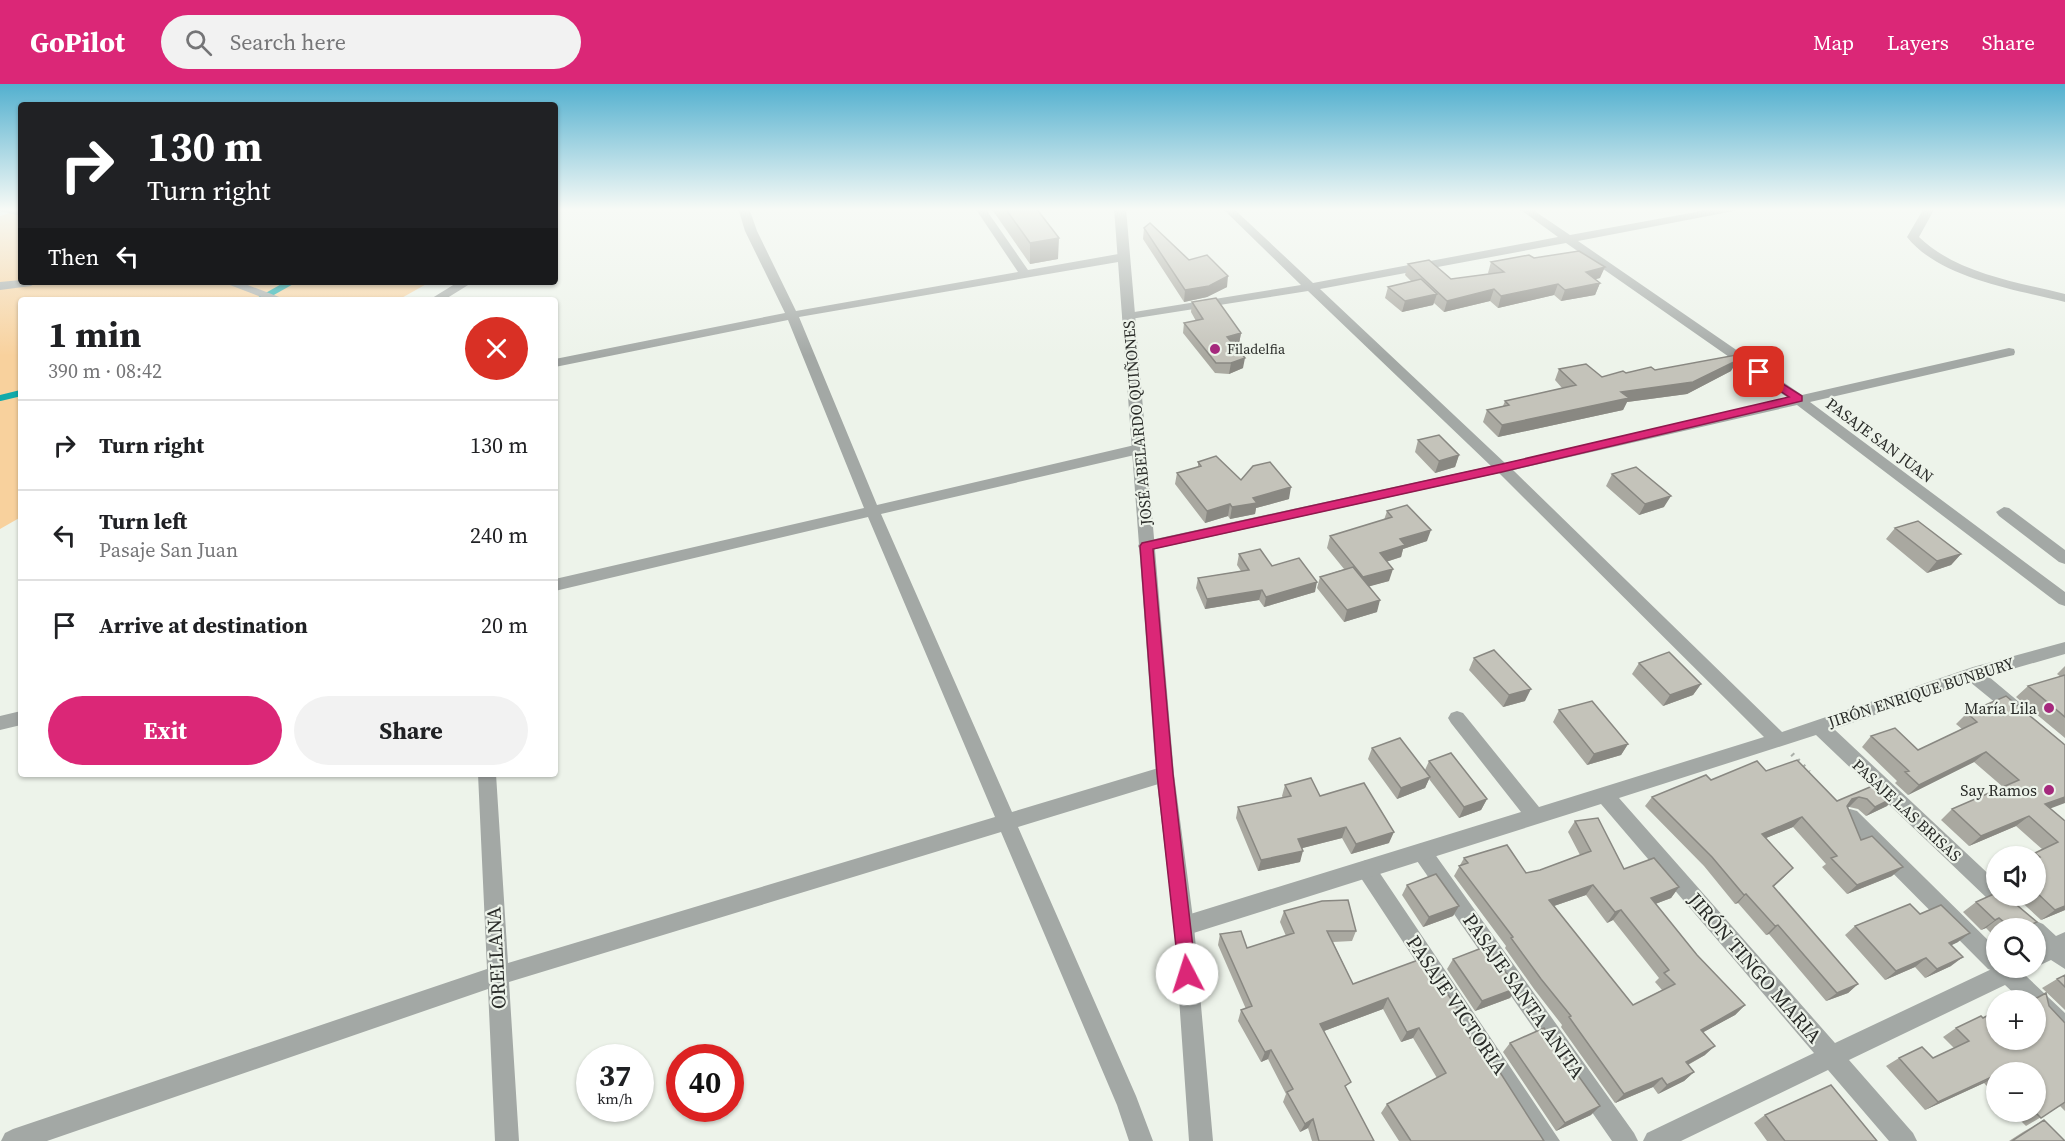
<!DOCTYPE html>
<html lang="en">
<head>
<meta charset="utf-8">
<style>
	body { margin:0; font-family:"Source Serif 4",serif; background:#f2f2f2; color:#202124; height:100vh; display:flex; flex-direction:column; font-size:22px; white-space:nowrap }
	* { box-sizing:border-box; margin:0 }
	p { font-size:20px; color:#757577 }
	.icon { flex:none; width:33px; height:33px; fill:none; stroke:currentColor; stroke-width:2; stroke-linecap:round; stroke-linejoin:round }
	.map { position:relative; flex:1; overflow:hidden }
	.drawer { position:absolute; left:18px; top:213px; width:540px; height:480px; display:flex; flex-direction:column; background:#fff; border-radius:6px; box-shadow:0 2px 4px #0004 }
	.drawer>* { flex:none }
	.banner { position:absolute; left:18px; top:18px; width:540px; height:183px; border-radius:6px; box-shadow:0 2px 4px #0004; background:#202124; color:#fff; overflow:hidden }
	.buttons { position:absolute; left:1986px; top:762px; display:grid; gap:12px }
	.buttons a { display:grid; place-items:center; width:60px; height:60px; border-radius:50%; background:#fff; box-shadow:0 2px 4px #0004; font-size:30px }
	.speed { position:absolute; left:576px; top:960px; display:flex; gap:12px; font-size:30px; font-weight:700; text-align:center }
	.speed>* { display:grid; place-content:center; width:78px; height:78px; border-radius:50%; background:#fff; box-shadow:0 2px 4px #0004; line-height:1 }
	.speed small { font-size:15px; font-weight:400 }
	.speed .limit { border:9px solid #d22; background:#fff; color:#111 }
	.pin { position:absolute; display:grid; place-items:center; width:51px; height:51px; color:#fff; margin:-26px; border-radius:12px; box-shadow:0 3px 9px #0006 }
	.me { position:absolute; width:66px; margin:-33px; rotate:355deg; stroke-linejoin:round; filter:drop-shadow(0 0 4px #0008) }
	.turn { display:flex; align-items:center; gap:21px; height:126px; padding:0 30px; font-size:27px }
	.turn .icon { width:78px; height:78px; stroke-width:2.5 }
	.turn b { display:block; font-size:42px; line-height:51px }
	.then { display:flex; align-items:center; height:57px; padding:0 30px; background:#0003; gap:12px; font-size:22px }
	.round { display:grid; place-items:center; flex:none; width:63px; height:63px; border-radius:32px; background:#f2f2f2 }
	.overview { display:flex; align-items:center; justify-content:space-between; height:102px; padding:0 30px }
	h1 { font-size:36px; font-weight:700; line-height:45px }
	.action { display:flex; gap:12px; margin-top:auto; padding:12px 30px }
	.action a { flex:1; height:69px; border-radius:36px; background:#db2777; color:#fff; font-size:24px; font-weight:700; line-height:69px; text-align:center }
	.action a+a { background:#f2f2f2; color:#202124 }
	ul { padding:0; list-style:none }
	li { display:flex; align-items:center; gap:18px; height:90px; padding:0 30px; border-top:2px solid #e0e0e0 }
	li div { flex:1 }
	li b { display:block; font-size:22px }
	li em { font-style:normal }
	header { display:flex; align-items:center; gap:36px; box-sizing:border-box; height:84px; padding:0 30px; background:#db2777; color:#fff }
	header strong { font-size:28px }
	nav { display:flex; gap:33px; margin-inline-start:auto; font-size:21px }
	.search { width:420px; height:54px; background:#f2f2f2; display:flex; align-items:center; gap:15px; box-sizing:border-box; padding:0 21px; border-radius:33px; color:#757577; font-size:22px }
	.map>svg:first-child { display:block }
</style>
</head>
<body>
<header>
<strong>GoPilot</strong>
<div class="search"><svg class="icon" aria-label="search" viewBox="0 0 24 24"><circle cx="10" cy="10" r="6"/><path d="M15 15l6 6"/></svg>Search here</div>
<nav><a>Map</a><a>Layers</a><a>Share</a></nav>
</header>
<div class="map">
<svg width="2065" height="1057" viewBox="0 0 2065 1057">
	<rect width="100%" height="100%" fill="#edf3ea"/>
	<path fill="#f8d19d" d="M21,125v73h409l-32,18h-377v217l-21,12v-313z"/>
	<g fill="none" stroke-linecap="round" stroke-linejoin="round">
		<path stroke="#13aaaa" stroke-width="6" d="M259,216l32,-18
			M0,314l21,-5"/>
		<path stroke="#aaafa8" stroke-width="4.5" stroke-dasharray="2 6" stroke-linecap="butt" d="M1792,670l17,18"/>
		<path fill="#a3a8a5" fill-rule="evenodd" d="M2004,423l5,1 56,42v14l-6,-2 -60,-46 -3,-4z
			M1850,725l7,2 139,137v20l8,1 -8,3 -8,-3 -145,-146 -3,-6 3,-6z
			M1422,759l7,3 205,287 4,8h-26l-197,-283 -3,-6 3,-6z
			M1366,776l7,3 187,278h-26l-175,-266 -3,-6 3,-6z"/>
		<path fill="#a3a8a5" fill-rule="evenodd" d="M0,124l21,2v6l-21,-5z
			M738,124h11l8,23 39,80 222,-39 -43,-64h10l43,62 96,-17 6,4 -6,4 -325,56 78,188 262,-61 7,5 -7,5 -258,60 131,298 153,-46 7,3 2,5 -2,5 -7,3 -147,45 118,269 17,45h-24l-12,-36 -116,-273 -492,150 10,159h-24l-7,-152 -441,152h-46l4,-8 8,-4 474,-160 -9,-195h18l12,189 487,-146 -127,-300 -313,74v-12l309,-71 -76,-188 -233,47v-8l230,-46 -40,-82z
			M1222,124h11l80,75 245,-46 -40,-29h12l40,27 148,-27h21l-5,3 -156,30 224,154 207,-47 5,1 1,3 -1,3 -204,47 255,190v14l-6,-2 -262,-199 -284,65 269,262 191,-65 92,-25v12l-77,22 37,31 3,5 -3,5 -6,2 -6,-2 -43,-35 -136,47 162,152v15h9l-2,4 -7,3 -7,-3 -173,-165 -197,63 216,245 161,-76 31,1 -2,7 40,38v26l-8,-3 -21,-22v-14h-15l-16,-15 -156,75 64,73 4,8h-28l-61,-71 -147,71h-38l4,-8 167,-80 -213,-249 -417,132 -7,-3 -3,-7 3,-7 7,-3 337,-104 -70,-89 -3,-5 3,-5 6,-2 6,2 76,94 225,-70 -265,-264 -353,78 -6,-1 -2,-4 2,-4 6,-1 345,-75 -183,-175 -184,29 -2,-3 6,-4 173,-28zM1566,159l222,155 -283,65 -185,-174z
			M1924,124h11l-16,29c37,36 97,45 146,57v8c-48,-12 -126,-24 -158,-65z
			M21,196v2h16l-6,4 -31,4v-8z
			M222,198h18l47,18h-18z
			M458,198h15l-29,18h-15z
			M21,627v14l-21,5v-14z
			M2036,837l7,3 13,12 9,-4v37l-14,-9 -15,7v-39h-9l2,-4z"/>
		<path fill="#a3a8a5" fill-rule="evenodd" d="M1114,124h12l48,566 20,152 19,215h-24l-15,-215 -18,-152z"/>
	</g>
	<path fill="#a9a8a0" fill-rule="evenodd" d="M991,124h45l22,51 -28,5z
		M1144,144l45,32 38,27 -20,10 -23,5 -41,-63z
		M1534,174l66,20 -5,1 5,4 -5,12 -34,6 -7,-6 -56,13 -8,-7 -46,11 -10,-9 -1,2 -31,7 -17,-14 3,-11 23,-6 -6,-6 3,-11 43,15 38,-5 -1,-1 3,-11z
		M1192,218l49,31 -2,11 -5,1 9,23 -14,6 -14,-1 -32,-40 1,-10 12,-2 -5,-9z
		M1559,285l43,8 53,-7 76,1 -44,23 -60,8 -4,8 -125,27 -15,-15 4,-12 16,-4 2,-5 57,-13 -7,-8z
		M1418,356l41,15 -4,12 -20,6 -20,-21z
		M1198,378l43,18 48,19 -33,9 -1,6 -25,5 -2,-3 -23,7 -30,-39 2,-11 21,-6z
		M1612,390l52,33 -25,8 -33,-29z
		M1387,427l40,30 -24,8 -2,8 -15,5 3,19 -20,5 8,26 -33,10 -27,-34 3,-11 24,-8 -17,-21 3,-12 54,-16z
		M1895,444l66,26 -10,11 -24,8 -41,-34z
		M1239,470l33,12 43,26 -51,15 -5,-7 -54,9 -9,-21 2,-10 43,-7 -4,-6z
		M1474,574l51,43 -22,6 -34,-37z
		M1639,579l62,21 -8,11 -30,11 -31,-32z
		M2065,582v72l-49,-41 12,-11 33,-9 -4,-3z
		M2006,612l44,112 15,13v89l-24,10 -26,-24h21v-40h-5l4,-3 7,-4 -26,-23 -47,20 -28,-26 11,-11 51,-22 -29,-25 -66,33 -13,-12 2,-2 -35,-34 9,-11 47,14 44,-21 -6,-5 11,-11z
		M1559,626l69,34 -7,11 -34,10 -34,-43z
		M1372,664l53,22 4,-9 58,38 -6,11 -22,8 -30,-39 -4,9 -28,11 -29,-40z
		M1766,687l71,30 45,-19 5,24 -21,10 -8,-7 -9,-2h-1l13,33 31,36 -45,18 -25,-27 4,-3 -33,-37 -27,11 18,39 -11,10 85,97 -10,9 -22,8 -57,-67 -3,1 -28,-32 -3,1 -31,-38 -59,-60 7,-9 59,-17z
		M1285,701l35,11 69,47 -38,11 -9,-16 -40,10 -2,14 -42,9 -22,-53 2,-11 45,-9 -1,-2z
		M1575,737l49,48 55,18 -8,11 -16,6 42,51 48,50 -10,10 -32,17 2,23 -17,10 6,7 -10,9 -26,13 -5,-7 -38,16 -54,-76 1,-2 -28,-36 -29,-41 1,-2 -52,-70 10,-18 62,15 14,-3 40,-15 -12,-23zM1586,811l21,28 6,-3 46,58 -4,4 7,8 -29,15 -79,-99z
		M1407,801l52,21 -6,10 -30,11 -21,-32z
		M1976,818l61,20 -9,6h-32v10l-10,-10 -5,2 -18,-18z
		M1284,827l72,20 -4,10 -19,1 20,42 73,-16 32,41 -3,4 1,3 25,39 63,86h-145l-18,-28 6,-9 50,-26 -24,-40 -12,4 -18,-33 -59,22 23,59 27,51h-62l-4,-13 -8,4 -17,-30 3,-8 -18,-35 -7,3 -23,-41 3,-11 5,-1 -28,-64 2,-11 27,14 39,-12 -6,-14z
		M1920,830l38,28 -7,3v21l-26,12 -10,-11 -30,13 -40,-45 10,-9z
		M1453,875l64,29 -7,10 -35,13 -28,-42z
		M2065,891v35l-23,-22 15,-9z
		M2049,922l16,17v88l-5,-5 -34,20 -14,-14h24l-40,-40v24l-12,-13 -59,27 -39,-44 13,-8h34l21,-10 -11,-11 13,-9 40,12z
		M1510,959l81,72 -35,16 -53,-79z
		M1765,1031l112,26h-110l-13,-18z
		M2044,1036l21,21h-56l14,-9z"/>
	<path fill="#898882" d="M1059,154l-1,21 -28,5v-21z
		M1605,183l-5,11 -19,5 5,-11z
		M1228,192l-1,11 -20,10 -23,5 1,-12z
		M1600,199l-5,12 -34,6 4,-11z
		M1558,200l-4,11 -56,13 3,-12z
		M1494,205l-4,12 -46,11 3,-11z
		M1437,210l-4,11 -31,7 3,-11z
		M1241,249l-2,11 -14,3 2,-10z
		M1245,274l-2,10 -14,6 2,-11z
		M1738,276l-7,11 -44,23 -60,8 -4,8 -125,27 4,-12z
		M1459,371l-4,12 -20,6 4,-12z
		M1291,403l-2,12 -33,9 -1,6 -25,5 2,-12 21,-9z
		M1671,412l-7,11 -25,8 6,-11z
		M1230,420l-2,12 -23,7 2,-12z
		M1431,446l-4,11 -24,8 -2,8 -25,8 4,-12 20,-14z
		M1961,470l-10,11 -24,8 10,-12z
		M1393,485l-4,12 -29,8 3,-12z
		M1317,498l-2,10 -51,15 2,-10z
		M1262,506l-3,10 -54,9 2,-10z
		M1380,516l-3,12 -33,10 3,-12z
		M1701,600l-8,11 -30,11 7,-11z
		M1531,605l-6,12 -22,6 6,-12z
		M1628,660l-7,11 -34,10 7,-11z
		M1986,668l-12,10 -66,33 11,-10z
		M1430,693l-5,11 -28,11 4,-11z
		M1897,712l-10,10 -21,10 9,-9z
		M1859,713l-10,10 -7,2 10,-10z
		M2065,713v6l-32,12 12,-11z
		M1487,715l-6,11 -22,8 5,-11z
		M2029,732l-13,10 -47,20 12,-10z
		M1802,733l-9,10 -39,16 8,-9z
		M1346,743l-4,11 -47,12 3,-11z
		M1394,748l-5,11 -38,11 5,-10z
		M1303,767l-3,11 -42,9 3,-11z
		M1903,783l-11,9 -45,18 10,-9z
		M1793,784l-9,9 -20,19 9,-10z
		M1593,801l-7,10 -44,15 7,-10z
		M1679,803l-8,11 -29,11 9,-11z
		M1746,810l-8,9 -3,1 9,-9z
		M1459,822l-6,10 -30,11 6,-10z
		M2065,822v4l-24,10 14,-10z
		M1621,826l-8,10 -6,3 8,-11z
		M1999,834l-13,10 -5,2 14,-10z
		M2037,838l-9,6h-6z
		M1778,841l-9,9 -3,1 9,-9z
		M1970,849l-12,9 -20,10 11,-9z
		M1963,873l-12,9 -26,12 12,-9z
		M1926,874l-11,9 -30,13 11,-9z
		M1858,900l-10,9 -22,8 11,-8z
		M1517,904l-7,10 -35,13 7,-10z
		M1388,914l-5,11 -67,25 4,-10z
		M1745,921l-10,10 -44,24 10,-9z
		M1419,944l-6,10 -12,4 6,-10z
		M1715,962l-10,9 -29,16 10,-9z
		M1271,966l-3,9 -7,3 4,-10z
		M1694,988l-10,9 -26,13 9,-9z
		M1996,992l-12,7 -59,27 13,-8z
		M1662,994l-9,9 -38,16 9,-9z
		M1600,1022l-9,9 -35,16 9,-8z
		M1313,1035l-5,9 -8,4 5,-8z"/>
	<path fill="#c4c3ba" stroke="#898882" stroke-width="1.5" fill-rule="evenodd" d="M1005,124h31l23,30 -29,5z
		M1150,139l39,37 18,-5 21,21 -19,10 -24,4 -41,-62z
		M1579,167l26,16 -19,5 14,11 -35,7 -7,-6 -57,12 -7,-7 -47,12 -39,-37 21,-4 22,19 53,-7 -13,-10 38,-7 5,3z
		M1421,195l16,15 -32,7 -17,-14z
		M1216,214l25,35 -14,4 18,21 -14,5h-15l-32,-40 19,-4 -11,-17z
		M1736,271l2,5 -45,22 -72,10 8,6 -127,27 -15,-15 22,-5 -4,-4 71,-16 -17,-16 27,-5 16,13 21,-6 3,2 25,-6 4,3z
		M1439,351l20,20 -20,6 -21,-21z
		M1216,372l25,24 12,-14 17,-4 21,25 -38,11 4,5 -25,4 -2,-3 -23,7 -30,-38 24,-7 -3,-4z
		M1636,383l35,29 -26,8 -33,-30z
		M1407,421l24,25 -31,9 5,6 -25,8 13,16 -30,8 -33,-41 62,-19 -5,-6z
		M1918,437l43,33 -24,7 -42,-33z
		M1260,465l12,17 27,-8 18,24 -51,15 -4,-7 -55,9 -9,-21 51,-8 -10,-16z
		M1353,483l27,33 -33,10 -27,-33z
		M1494,566l37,39 -22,6 -35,-37z
		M1669,568l32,32 -31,11 -31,-32z
		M2065,591v42l-37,-31z
		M2006,612l59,49v52l-20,7 20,17v85l-10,4 -19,-18v-33l4,-2 -5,-4 23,-11 -29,-26 -48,20 -29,-27 67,-29 -33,-28 -67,33 -14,-13 4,-1 -38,-35 24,-8 23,22 59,-28 -10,-9z
		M1592,617l36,43 -34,10 -35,-44z
		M1400,654l30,39 -29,11 -29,-40z
		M1451,669l36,46 -23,8 -35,-46z
		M1797,676l40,41 45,-19 15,14 -22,11 -8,-8 -8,-2 -7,2 -5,7 14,34 11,-4 31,31 -46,18 -26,-27 6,-2 -35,-39 -40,17 31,34 -20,18 85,98 -21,9 -59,-68 -3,1 -29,-32 -2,1 -32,-38 -60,-60 54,-22 5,5 46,-19 9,10z
		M1311,694l9,18 44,-13 30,49 -38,12 -10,-17 -48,12 5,12 -42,9 -23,-53 53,-11 -6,-11z
		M1598,734l26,51 30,-11 25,29 -28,11 46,57 48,50 -44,25 14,16 -29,16 8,10 -27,13 -5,-7 -38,16 -55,-77 2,-1 -30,-37 -30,-41 2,-1 -54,-71 9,-3 -4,-5 43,-13 19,28 14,-3 51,-19 -16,-30zM1593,801l22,27 6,-2 48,60 -5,3 11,11 -42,21 -84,-105z
		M1436,790l23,32 -30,11 -22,-32z
		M1996,809v3h10l31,26 -15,6h-11l-12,-10 -4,2 -19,-18z
		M1348,816l8,31h-29l26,53 68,-25 5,9 3,-1 29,42 -3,2 1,5 25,39 6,-3 57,89h-133l-24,-37 59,-31 -27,-45 -12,4 -19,-34 -68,26 31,58 -6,4 29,55h-55l-6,-22 -8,5 -18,-32 6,-3 -22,-39 -6,2 -24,-42 11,-4 -32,-72 21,-3 6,17 47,-15 -10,-22 38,-10z
		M1910,820l10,10 21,-9 29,28 -21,10 14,14 -26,12 -11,-11 -30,13 -41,-45z
		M1487,862l30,42 -35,13 -29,-42z
		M2065,891v12l-8,-8z
		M2046,909l3,13 16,17v79l-24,16 -6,-6 1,-40h-40v3l-58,27 -39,-44 23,-11 11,11 36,-17 -13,-13 25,-12 2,2 13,-7v29h40v-40h-3z
		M1544,944l56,78 -35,17 -55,-80z
		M1831,1001l46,56h-92l-20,-26z
		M2044,1036l21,21h-53z"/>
	<linearGradient id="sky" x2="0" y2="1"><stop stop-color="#53b0cf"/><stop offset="0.46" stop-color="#f7faf6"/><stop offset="1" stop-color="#f7faf6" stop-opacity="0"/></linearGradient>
	<rect width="2065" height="272" fill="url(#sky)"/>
	<path fill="#db2777" stroke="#8e194d" stroke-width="1.5" d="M1759,285l43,27v5l-300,71 -349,77 20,225 23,200 -2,6 -7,2 -6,-2 -2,-6 -22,-200 -17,-228 2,-3 360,-79 287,-67 -34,-23v-4z"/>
	<g fill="#a5297d" stroke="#edf3ea" stroke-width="2">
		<circle cx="1215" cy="265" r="6"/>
		<circle cx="2049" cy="624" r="6"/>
		<circle cx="2049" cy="706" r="6"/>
	</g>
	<g text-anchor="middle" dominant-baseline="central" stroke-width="4.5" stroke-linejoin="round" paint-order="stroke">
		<g font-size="14" fill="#2a2c29" stroke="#edf3ea" text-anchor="start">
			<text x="1227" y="265">Filadelfia</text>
		</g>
		<g font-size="16" fill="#2a2c29" stroke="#edf3ea">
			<text transform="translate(1137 339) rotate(-95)">JOSÉ ABELARDO QUIÑONES</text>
			<text transform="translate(1880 356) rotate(37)">PASAJE SAN JUAN</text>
			<text transform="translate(1921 608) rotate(-18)">JIRÓN ENRIQUE BUNBURY</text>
			<text transform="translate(1907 726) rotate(43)">PASAJE LAS BRISAS</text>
		</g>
		<g font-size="16" fill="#2a2c29" stroke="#edf3ea" text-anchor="end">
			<text x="2037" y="624">María Lila</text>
			<text x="2037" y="706">Say Ramos</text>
		</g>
		<g font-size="20" fill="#2a2c29" stroke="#edf3ea">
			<text transform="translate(496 874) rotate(-93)">ORELLANA</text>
			<text transform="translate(1755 884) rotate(49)">JIRÓN TINGO MARIA</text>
			<text transform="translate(1524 912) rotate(55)">PASAJE SANTA ANITA</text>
			<text transform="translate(1457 921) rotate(56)">PASAJE VICTORIA</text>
		</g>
	</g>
</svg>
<div class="buttons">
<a><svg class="icon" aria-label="sound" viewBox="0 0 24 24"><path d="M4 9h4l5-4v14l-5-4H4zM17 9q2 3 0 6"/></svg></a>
<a><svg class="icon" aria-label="search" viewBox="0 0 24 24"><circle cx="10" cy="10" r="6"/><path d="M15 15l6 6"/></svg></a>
<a>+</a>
<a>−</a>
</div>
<div class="speed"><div>37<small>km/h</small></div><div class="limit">40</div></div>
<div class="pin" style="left:1759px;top:288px;background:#d93025"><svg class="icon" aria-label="arrive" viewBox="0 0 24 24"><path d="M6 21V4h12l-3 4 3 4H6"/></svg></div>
<svg class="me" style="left:1187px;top:890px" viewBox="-20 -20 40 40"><circle r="19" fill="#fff"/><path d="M0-13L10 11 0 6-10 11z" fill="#db2777"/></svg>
<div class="banner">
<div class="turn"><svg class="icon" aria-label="right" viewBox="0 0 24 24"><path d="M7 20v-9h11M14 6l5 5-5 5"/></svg><div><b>130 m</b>Turn right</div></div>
<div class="then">Then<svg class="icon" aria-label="left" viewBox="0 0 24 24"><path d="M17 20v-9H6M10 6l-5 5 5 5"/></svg></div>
</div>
<section class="drawer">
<div class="overview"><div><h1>1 min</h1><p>390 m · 08:42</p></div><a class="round" style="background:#d93025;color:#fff"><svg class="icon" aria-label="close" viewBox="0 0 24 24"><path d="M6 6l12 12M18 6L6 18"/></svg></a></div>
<ul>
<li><svg class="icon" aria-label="right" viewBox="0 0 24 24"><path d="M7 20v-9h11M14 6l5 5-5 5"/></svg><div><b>Turn right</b></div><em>130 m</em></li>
<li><svg class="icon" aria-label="left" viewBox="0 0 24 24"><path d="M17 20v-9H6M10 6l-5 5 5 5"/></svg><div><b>Turn left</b><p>Pasaje San Juan</p></div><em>240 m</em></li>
<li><svg class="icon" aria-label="arrive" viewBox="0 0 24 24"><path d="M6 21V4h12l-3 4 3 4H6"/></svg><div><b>Arrive at destination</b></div><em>20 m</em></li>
</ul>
<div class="action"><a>Exit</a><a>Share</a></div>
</section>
</div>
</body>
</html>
